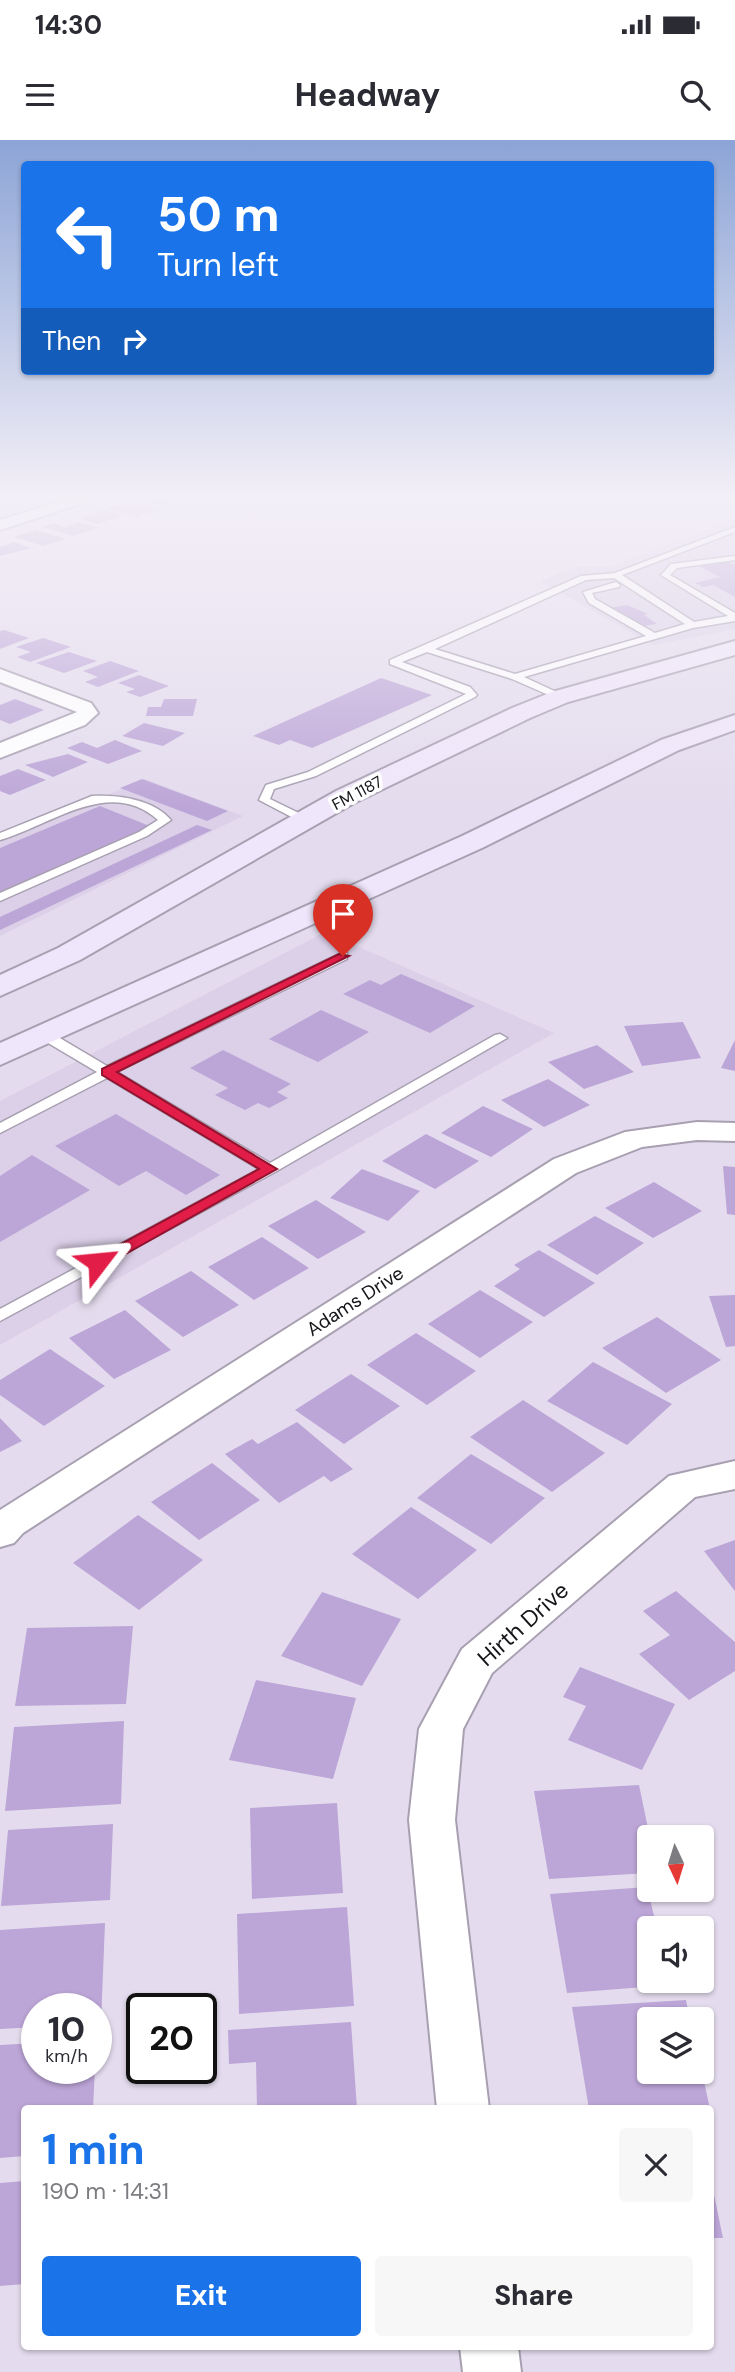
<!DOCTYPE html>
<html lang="en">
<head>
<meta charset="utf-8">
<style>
	body { margin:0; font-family:"DM Sans",sans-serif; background:#f7f7f7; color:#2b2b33; height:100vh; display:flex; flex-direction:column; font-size:26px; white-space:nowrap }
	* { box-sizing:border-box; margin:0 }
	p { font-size:23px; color:#7c7c81 }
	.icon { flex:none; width:38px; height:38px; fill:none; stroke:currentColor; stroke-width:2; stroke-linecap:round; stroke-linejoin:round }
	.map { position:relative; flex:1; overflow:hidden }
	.sheet { position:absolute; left:21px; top:1965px; width:693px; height:245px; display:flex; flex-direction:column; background:#fff; border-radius:7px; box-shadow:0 2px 5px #0004 }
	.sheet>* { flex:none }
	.hud { position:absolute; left:21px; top:21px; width:693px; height:214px; border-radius:7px; box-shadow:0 2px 5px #0004; background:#1a73e8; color:#fff; overflow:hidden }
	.needle { width:46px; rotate:176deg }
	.tools { position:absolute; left:637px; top:1685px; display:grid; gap:14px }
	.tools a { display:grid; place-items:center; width:77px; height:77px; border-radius:7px; background:#fff; box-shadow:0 2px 5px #0004; font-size:35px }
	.speed { position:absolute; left:21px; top:1853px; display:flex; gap:14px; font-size:35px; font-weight:700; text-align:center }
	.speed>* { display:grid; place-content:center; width:91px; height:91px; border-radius:50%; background:#fff; box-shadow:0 2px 5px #0004; line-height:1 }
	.speed small { font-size:18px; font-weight:400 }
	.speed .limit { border:4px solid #111; border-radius:10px; background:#fff; color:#111 }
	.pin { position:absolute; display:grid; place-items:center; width:60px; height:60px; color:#fff; margin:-72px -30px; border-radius:50% 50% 50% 0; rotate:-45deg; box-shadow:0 0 7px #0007 }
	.pin .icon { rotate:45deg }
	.me { position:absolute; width:77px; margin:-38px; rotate:61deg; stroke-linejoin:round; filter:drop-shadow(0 0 5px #0008) }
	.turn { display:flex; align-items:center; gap:24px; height:147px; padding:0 21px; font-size:32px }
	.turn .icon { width:91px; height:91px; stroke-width:2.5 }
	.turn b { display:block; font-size:49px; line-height:60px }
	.then { display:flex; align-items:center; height:66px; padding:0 21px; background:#0003; gap:14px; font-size:26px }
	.round { display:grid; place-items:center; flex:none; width:74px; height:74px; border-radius:7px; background:#f7f7f7 }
	.overview { display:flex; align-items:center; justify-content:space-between; height:119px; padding:0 21px }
	h1 { font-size:42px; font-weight:800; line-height:52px; color:#1a73e8 }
	.action { display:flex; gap:14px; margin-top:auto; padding:14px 21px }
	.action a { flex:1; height:80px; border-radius:7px; background:#1a73e8; color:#fff; font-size:28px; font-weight:800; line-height:80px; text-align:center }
	.action a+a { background:#f7f7f7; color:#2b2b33 }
	.status { display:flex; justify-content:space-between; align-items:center; height:49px; padding:0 35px; background:#fff; direction:ltr }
	.status svg { height:19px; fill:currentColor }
	header { display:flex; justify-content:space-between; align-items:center; height:91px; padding:0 21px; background:#fff; font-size:32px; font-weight:800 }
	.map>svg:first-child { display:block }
</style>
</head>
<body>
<div class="status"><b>14:30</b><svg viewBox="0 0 49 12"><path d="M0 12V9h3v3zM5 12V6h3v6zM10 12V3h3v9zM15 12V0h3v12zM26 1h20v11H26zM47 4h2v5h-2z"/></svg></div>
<header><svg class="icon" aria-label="menu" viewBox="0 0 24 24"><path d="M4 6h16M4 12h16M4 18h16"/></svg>Headway<svg class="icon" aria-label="search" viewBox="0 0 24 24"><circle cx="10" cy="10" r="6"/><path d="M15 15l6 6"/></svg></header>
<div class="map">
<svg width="735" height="2232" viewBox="0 0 735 2232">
	<rect width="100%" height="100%" fill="#e4dcee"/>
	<path fill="#dbd0e8" d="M735,379v110l-82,16 -113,-64 34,-14h35z
		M145,639l98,37 -243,120v-96z
		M325,792l229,101 -554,312v-244z"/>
	<path fill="#bca5d7" d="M141,359h35v1l-17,5z
		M141,363l20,6 -24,8 -31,-9z
		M102,370l21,6 -26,8 -16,-5z
		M79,382l20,6 -26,8 -31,-9 12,-4 11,4z
		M36,390l30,9 -23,7 -29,-9z
		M14,402l18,6 -32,8v-9z
		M728,421l7,4v32l-22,-12 -10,2 -8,-4 25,-6 -21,-11z
		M627,465l21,9 -4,1 13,9 -16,2 -32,-18z
		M4,490l25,8 -29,11v-18z
		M43,498l28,9 -41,15 -13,-5 14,-5 -15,-5z
		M69,512l28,9 -33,12 -28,-10z
		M110,521l29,10 -41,16 -13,-5 13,-5 -15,-6z
		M139,535l30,11 -29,11 -14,-5 9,-3 -17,-6z
		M381,538l51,17 -120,53 -22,-8 -11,5 -26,-9z
		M15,559l29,11 -34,14 -10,-4v-15z
		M164,559h33l-4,17h-47l2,-9h13z
		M144,583l41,10 -22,13 -41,-10z
		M115,600l27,11 -34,13 -41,-16 15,-6 15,6z
		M68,614l20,8 -35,15 -28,-12z
		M18,629l28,11 -36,15 -10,-4v-15z
		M142,639l86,32 -21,10 -87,-33z
		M100,666l52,21 -152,67v-46z
		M197,685l15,5 -212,100v-13z
		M401,834l74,32 -45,27 -87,-39 27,-14 11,5z
		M321,870l48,22 -51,30 -49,-23z
		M683,882l18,36 -59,8 -18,-40z
		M735,900v31l-14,-3z
		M597,905l37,27 -50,17 -36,-27z
		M223,910l68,34 -14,8 11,6 -19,10 -11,-5 -13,7 -30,-15 13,-7 -38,-20z
		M548,939l42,26 -46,22 -43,-27z
		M483,966l50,23 -42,28 -50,-24z
		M116,974l104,61 -34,20 -40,-24 -27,15 -64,-40z
		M426,994l53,27 -44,28 -53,-28z
		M32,1015l58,35 -90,52v-66z
		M723,1026l12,1v48l-8,-1z
		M362,1029l58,22 -32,30 -58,-23z
		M654,1042l48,29 -49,27 -48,-30z
		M316,1060l50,32 -48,27 -50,-33z
		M595,1076l49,27 -47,32 -50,-30z
		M262,1097l47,31 -55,32 -46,-33z
		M539,1110l56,33 -51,34 -50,-31 26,-17 -6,-4z
		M191,1131l48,34 -56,32 -48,-36z
		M480,1150l53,32 -53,36 -52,-34z
		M735,1155v51l-9,1 -17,-51z
		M125,1170l46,40 -57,29 -45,-41z
		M657,1177l64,43 -55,33 -64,-45z
		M416,1193l60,38 -49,34 -60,-40z
		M50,1209l55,37 -61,40 -44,-31v-15z
		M593,1222l79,42 -45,41 -80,-44z
		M351,1234l49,32 -56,38 -49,-34z
		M523,1260l82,53 -53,39 -82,-55z
		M0,1278l22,23 -22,11z
		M297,1282l56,47 -22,13 -7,-6 -45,27 -54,-49 27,-15 6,5z
		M471,1314l74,44 -54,46 -74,-46z
		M212,1323l48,37 -61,40 -48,-38z
		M411,1367l66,43 -59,49 -66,-45z
		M138,1375l65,45 -64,50 -66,-47z
		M735,1400v51l-31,-40z
		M676,1451l59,51v29l-46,29 -50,-46 31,-19 -27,-24z
		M322,1452l79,27 -39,67 -81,-30z
		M133,1486l-7,78 -111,2 12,-78z
		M580,1527l95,37 -33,66 -74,-30 18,-34 -23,-9z
		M256,1540l100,18 -23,81 -104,-19z
		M124,1581l-3,83 -116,7 9,-84z
		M639,1645l11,53 -1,35 -100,6 -15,-88z
		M337,1663l6,90 -91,6 -2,-91z
		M113,1684l-3,76 -109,6 7,-76z
		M647,1747l10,41h-8v53h20l1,4 -103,8 -17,-99z
		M347,1767l7,99 -115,8 -2,-100z
		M105,1783l-4,100h-5v-14h-59v18l-37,2v-99z
		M686,1860l4,20h-41v52h53l8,37h-121l-17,-102z
		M351,1882l6,87h-100l-1,-47 -27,2 -1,-34z
		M37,1903v25h58l-2,41h-69v47l-24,2v-113z
		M24,2041v103l-24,2v-103z
		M712,2045l11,53h-13z"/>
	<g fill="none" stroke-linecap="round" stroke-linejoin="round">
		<defs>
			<path id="lane" d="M735,387v5l-113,43 72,47 34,-6 -67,-41 10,-11 64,-8v4l-58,8 -7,7 65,38v8l-42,7 -169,49 39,18v4l-3,1 -48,-21 -85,-27 -25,10 68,25 7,8 -2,2 -159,79 -42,13 -4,10 41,20v4h-8l-44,-23 7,-15 42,-13 158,-78 -76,-30v-4l191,-84 34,-3zM614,438l71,46 -30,9 -60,-34 -3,-6 27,-6 1,-2 -4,-3 -33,10 6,11 57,33 -131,38 -80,-25 151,-69z
				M92,656c27,-1 60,3 79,24l-24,16 -147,65v-8l139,-61 19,-12c-49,-44 -108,6 -158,20v-7z
				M343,812l4,1v6l-230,113 153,91 225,-128 5,-1 7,4 -232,134 -275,149v-12l259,-140 -152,-91 -107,55v-10l97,-51 -59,-35v-6h10l59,35z"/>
			<path id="street" d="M69,359h26l-95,31v-10z
				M0,529l91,34 7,10 -13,12 -85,33v-15l77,-31 -77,-30z
				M697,982l38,1v18l-38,-1 -55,7 -66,26 -553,360 -9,10 -14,4v-37l554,-351 71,-27z
				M735,1321v28l-40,8 -203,176 -29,56 -8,91 34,289h-52l-28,-289 10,-91 43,-80 207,-173z
				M460,2207h58l3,25h-58z"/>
			<path id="secondary" d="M735,501v14l-167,47 -38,16 -176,85 -274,157 -80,36v-21l58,-27 278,-157 176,-83 40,-16z
				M735,575v15l-56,20 -197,98 -482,217v-22l462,-207 199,-96z"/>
		</defs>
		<use href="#lane" stroke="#a8a0b1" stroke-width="3"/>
		<use href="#street" stroke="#a8a0b1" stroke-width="4"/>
		<use href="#secondary" stroke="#a8a0b1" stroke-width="4"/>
		<use href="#lane" fill="#fff" fill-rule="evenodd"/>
		<use href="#street" fill="#fff" fill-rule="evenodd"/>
		<use href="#secondary" fill="#f0e6fb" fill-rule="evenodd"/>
	</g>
	<linearGradient id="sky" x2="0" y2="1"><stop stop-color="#8ca4d6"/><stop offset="0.53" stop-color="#f3eff7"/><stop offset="1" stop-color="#f3eff7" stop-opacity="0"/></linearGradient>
	<rect width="735" height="672" fill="url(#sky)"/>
	<path fill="#e11d48" stroke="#92132f" stroke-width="2" d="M339,814l10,2 -232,116 160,97 -173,97h-11v-7l166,-90 -157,-94v-6z"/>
	<g text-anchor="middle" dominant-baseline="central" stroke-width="7" stroke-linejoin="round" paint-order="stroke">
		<g font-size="16" fill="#161319" stroke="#fff">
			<text transform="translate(357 653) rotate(-28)">FM 1187</text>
		</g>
		<g font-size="19" fill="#161319" stroke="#fff">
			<text transform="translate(355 1161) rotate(-33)">Adams Drive</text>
		</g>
		<g font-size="23" fill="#161319" stroke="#fff">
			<text transform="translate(523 1484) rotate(-42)">Hirth Drive</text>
		</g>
	</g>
</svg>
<div class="tools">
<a><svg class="needle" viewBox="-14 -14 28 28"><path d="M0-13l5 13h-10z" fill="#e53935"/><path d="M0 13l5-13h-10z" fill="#7c7c81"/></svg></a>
<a><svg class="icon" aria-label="sound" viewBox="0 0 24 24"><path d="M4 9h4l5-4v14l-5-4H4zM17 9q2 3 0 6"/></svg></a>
<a><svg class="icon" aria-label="layers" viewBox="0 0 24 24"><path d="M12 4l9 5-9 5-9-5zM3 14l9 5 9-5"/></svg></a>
</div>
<div class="speed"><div>10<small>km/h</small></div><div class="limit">20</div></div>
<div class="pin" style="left:343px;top:816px;background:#d93025"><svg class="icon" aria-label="arrive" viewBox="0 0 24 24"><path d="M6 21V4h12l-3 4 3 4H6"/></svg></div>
<svg class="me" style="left:98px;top:1122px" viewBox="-20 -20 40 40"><path d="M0-17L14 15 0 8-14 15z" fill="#e11d48" stroke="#fff" stroke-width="4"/></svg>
<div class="hud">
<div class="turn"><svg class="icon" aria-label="left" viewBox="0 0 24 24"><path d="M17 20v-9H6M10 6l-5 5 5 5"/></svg><div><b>50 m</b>Turn left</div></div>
<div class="then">Then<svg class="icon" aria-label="right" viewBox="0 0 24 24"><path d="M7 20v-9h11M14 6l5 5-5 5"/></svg></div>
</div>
<section class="sheet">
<div class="overview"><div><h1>1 min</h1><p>190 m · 14:31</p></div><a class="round"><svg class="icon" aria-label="close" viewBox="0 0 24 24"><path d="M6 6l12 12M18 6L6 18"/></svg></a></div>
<div class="action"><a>Exit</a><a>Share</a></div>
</section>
</div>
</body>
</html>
